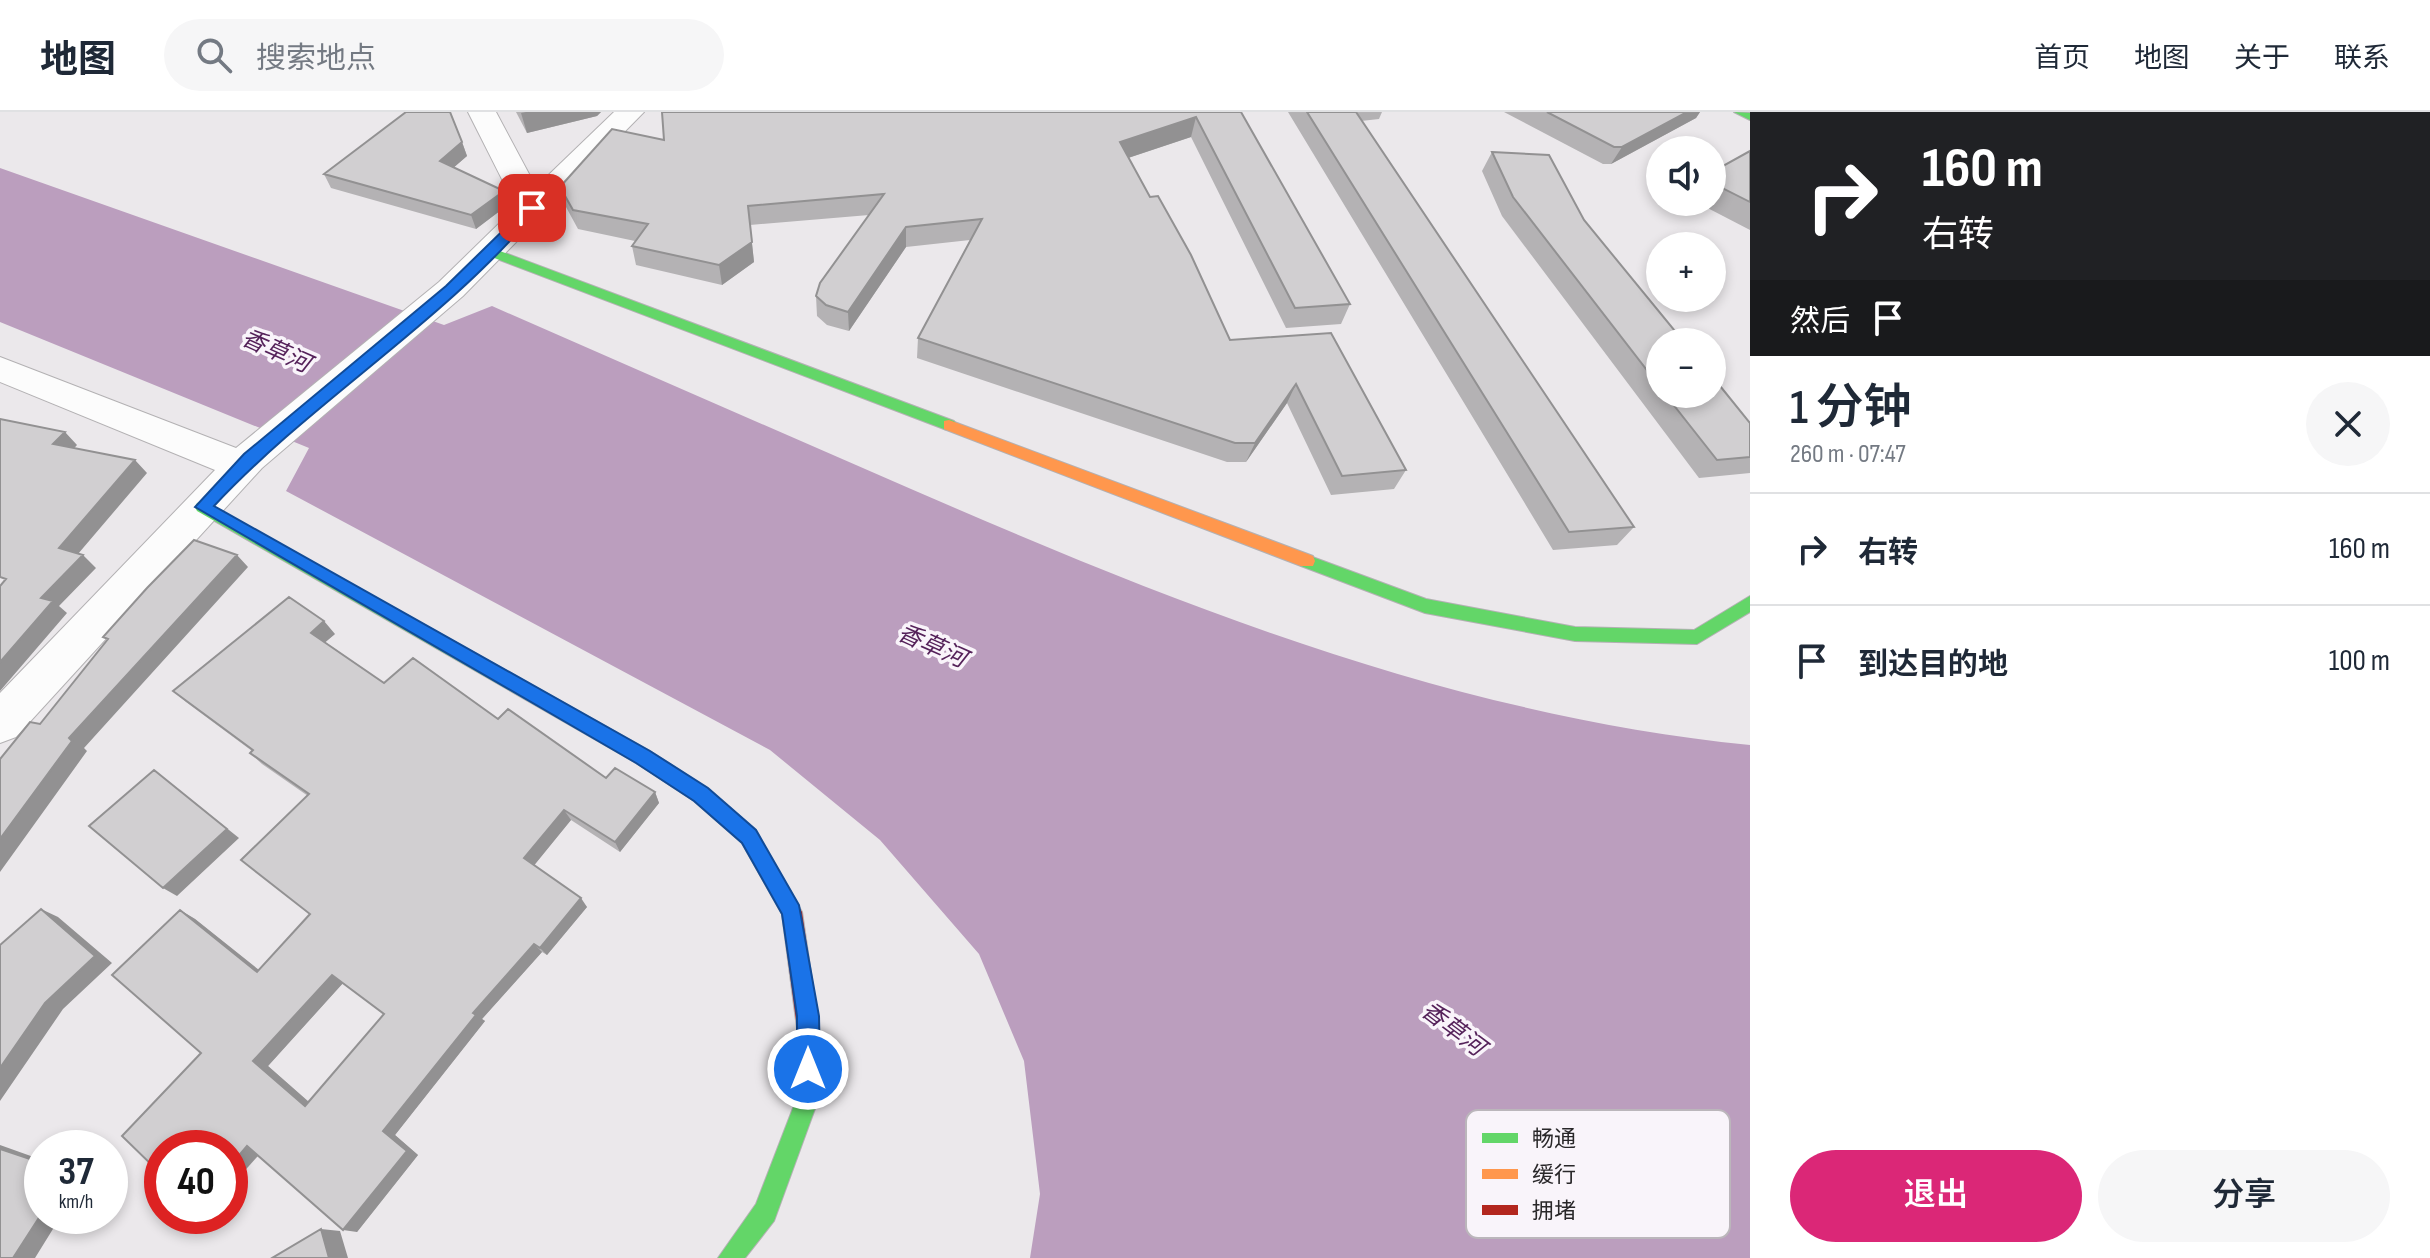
<!DOCTYPE html>
<html lang="zh">
<head>
<meta charset="utf-8">
<style>
	body { margin:0; font-family:"Sofia Sans Condensed","Noto Sans SC",sans-serif; background:#f6f6f7; color:#1f2937; height:100vh; display:flex; flex-direction:column; font-size:30px; white-space:nowrap }
	* { box-sizing:border-box; margin:0 }
	p { font-size:26px; color:#747a83 }
	.icon { flex:none; width:44px; height:44px; fill:none; stroke:currentColor; stroke-width:2; stroke-linecap:round; stroke-linejoin:round }
	.map { position:relative; flex:1; overflow:hidden }
	.drawer { display:flex; flex-direction:column; background:#fff; width:680px }
	.drawer>* { flex:none }
	.banner { background:#202124; color:#fff; overflow:hidden }
	.controls { position:absolute; left:1646px; top:24px; display:grid; gap:16px }
	.controls a { display:grid; place-items:center; width:80px; height:80px; border-radius:50%; background:#fff; box-shadow:0 4px 12px #0003; font-size:40px }
	.speed { position:absolute; left:24px; top:1018px; display:flex; gap:16px; font-size:40px; font-weight:700; text-align:center }
	.speed>* { display:grid; place-content:center; width:104px; height:104px; border-radius:50%; background:#fff; box-shadow:0 4px 12px #0003; line-height:1 }
	.speed small { font-size:20px; font-weight:400 }
	.speed .limit { border:12px solid #d22; background:#fff; color:#111 }
	.pin { position:absolute; display:grid; place-items:center; width:68px; height:68px; color:#fff; margin:-34px; border-radius:16px; box-shadow:0 4px 12px #0006 }
	.me { position:absolute; width:88px; margin:-44px; rotate:0deg; stroke-linejoin:round; filter:drop-shadow(0 0 6px #0008) }
	.turn { display:flex; align-items:center; gap:28px; height:168px; padding:0 40px; font-size:36px }
	.turn .icon { width:104px; height:104px; stroke-width:2.5 }
	.turn b { display:block; font-size:56px; line-height:68px }
	.then { display:flex; align-items:center; height:76px; padding:0 40px; background:#0003; gap:16px; font-size:30px }
	.round { display:grid; place-items:center; flex:none; width:84px; height:84px; border-radius:42px; background:#f6f6f7 }
	.head { display:flex; align-items:center; justify-content:space-between; height:136px; padding:0 40px }
	h1 { font-size:48px; font-weight:600; line-height:60px }
	.action { display:flex; gap:16px; margin-top:auto; padding:16px 40px }
	.action a { flex:1; height:92px; border-radius:48px; background:#db2777; color:#fff; font-size:32px; font-weight:600; line-height:92px; text-align:center }
	.action a+a { background:#f6f6f7; color:#1f2937 }
	ul { padding:0; list-style:none }
	li { display:flex; align-items:center; gap:24px; height:112px; padding:0 40px; border-top:2px solid #e0e1e3 }
	li div { flex:1 }
	li b { display:block; font-size:30px }
	li em { font-style:normal }
	header { display:flex; align-items:center; gap:48px; box-sizing:border-box; height:112px; padding:0 40px; background:#fff; border-bottom:2px solid #e0e1e3 }
	header strong { font-size:38px }
	nav { display:flex; gap:44px; margin-inline-start:auto; font-size:28px }
	.search { width:560px; height:72px; background:#f6f6f7; display:flex; align-items:center; gap:20px; box-sizing:border-box; padding:0 28px; border-radius:44px; color:#747a83; font-size:30px }
	main { display:flex; flex:1; min-height:0 }
	.map>svg:first-child { display:block }
</style>
</head>
<body>
<header>
<strong>地图</strong>
<div class="search"><svg class="icon" aria-label="search" viewBox="0 0 24 24"><circle cx="10" cy="10" r="6"/><path d="M15 15l6 6"/></svg>搜索地点</div>
<nav><a>首页</a><a>地图</a><a>关于</a><a>联系</a></nav>
</header>
<main>
<div class="map">
<svg width="1750" height="1146" viewBox="0 0 1750 1146">
	<rect width="100%" height="100%" fill="#ebe8eb"/>
	<path fill="#bb9ebe" d="M0,56l444,157 48,-19c139,61 279,122 419,183 272,118 542,226 839,256v513h-720l10,-64 -16,-133 -45,-107 -99,-114 -110,-90 -484,-259 23,-43 -309,-126z"/>
	<g fill="none" stroke-linecap="round" stroke-linejoin="round">
		<defs>
			<path id="street" d="M468,0h28l40,75 78,-75h30l-181,184 -201,172 -246,269 -16,6v-50l215,-223 -215,-88v-25l236,91 203,-166 77,-75z"/>
			<path id="fast" d="M1734,0l16,1v7z
				M489,135l465,174 3,4 -8,5 -5,-1 -460,-175v-6z
				M203,389l447,250 58,38 47,41 3,6 -3,6 -7,3 -7,-3 -47,-41 -58,-38 -439,-252 -2,-4 2,-4z
				M1307,443l119,44 149,28 119,3 56,-34v16l-53,32 -122,-3 -150,-28 -124,-47 -2,-5 2,-5z
				M808,905l8,3 3,8 1,67 -46,126 -29,37h-27l38,-54 42,-109 -1,-67 3,-8z"/>
			<path id="slow" d="M949,308l364,136 2,5 -2,5h-12l-357,-137v-8z"/>
			<path id="jam" d="M748,715l7,3 47,82 17,116 -3,8 -8,3 -8,-3 -3,-8 -15,-114 -44,-78 3,-6z"/>
		</defs>
		<use href="#street" stroke="#b3b1b3" stroke-width="2"/>
		<use href="#fast" stroke="#b3b1b3" stroke-width="2"/>
		<use href="#slow" stroke="#b3b1b3" stroke-width="2"/>
		<use href="#jam" stroke="#b3b1b3" stroke-width="2"/>
		<use href="#street" fill="#fcfcfc" fill-rule="evenodd"/>
		<use href="#fast" fill="#63d668" fill-rule="evenodd"/>
		<use href="#slow" fill="#ff974d" fill-rule="evenodd"/>
		<use href="#jam" fill="#b3261e" fill-rule="evenodd"/>
	</g>
	<path fill="#b4b2b4" fill-rule="evenodd" d="M516,0h85l-4,4 -70,17z
		M1241,0l109,192 -9,20 -55,4 -95,-191 -63,21 102,182 101,-7 75,137 -12,19 -63,6 -44,-92 -41,59h-19l-310,-104 1,-20 52,-98 -64,7 -57,84 -22,-6 -10,-9 -1,-20 53,-81 -119,10 4,37 -32,23 -86,-20 -4,-19 3,-5 -57,-12 -12,-22 -6,-20 104,-47z
		M1288,0h94l-3,7 -18,2 273,406 -17,18 -64,5z
		M1504,0h196l-4,6 -85,46h-8z
		M462,30l5,14 -14,12 51,23 5,13 -33,25 -145,-41 -7,-14z
		M1750,39v79l-54,-28h16v-30z
		M1492,40l92,68 76,122v52h52l38,29v50l-51,5 -197,-262 -20,-45z
		M335,522l-10,8 59,41 114,36 108,59 49,14 4,11 -39,49 -49,-32 -37,45 53,42 -40,48 -5,-3 -60,67 3,2 -90,114 23,20 -61,77 -99,-76 -28,31 -29,-134 -21,-143 15,9 64,51 51,-56 -2,-118 -46,-32 -12,-11 2,-2 -66,-49 -13,-11zM343,871l41,31 -75,88 -41,-36z"/>
	<path fill="#929192" d="M526,0h75l-4,4 -70,17 -6,-20z
		M1687,0h13l-4,6 -85,46 11,-17z
		M1196,5l-5,20 -75,25 4,-20z
		M462,30l5,14 -22,19 -5,-14z
		M504,79l5,13 -33,25 -5,-14z
		M750,113l4,37 -32,23 -3,-20z
		M906,115v20l-57,84 -1,-19z
		M1296,272l-9,19 -41,59 9,-19z
		M65,320l12,13 -11,12 -13,-13z
		M135,348l12,13 -75,88 -13,-13z
		M83,443l13,13 -37,38 8,7 -67,78v-29l41,-64z
		M237,443l11,12 -164,181 3,3 -87,121v-33l69,-101z
		M324,509l11,13 -13,11 -11,-12z
		M154,658l85,68 -62,58 -14,-8z
		M655,680l4,11 -39,49 -5,-10z
		M564,698l7,10 -39,48 -8,-10z
		M581,786l6,9 -40,48 -7,-7z
		M41,797l17,8 54,46 -49,46 -63,92v-33z
		M180,798l15,9 75,60 -13,-7z
		M534,832l8,8 -60,67 3,2 -90,114 23,20 -61,77 -14,-2 40,-99 90,-118z
		M332,863l12,7 -76,84 51,45 -14,-5 -52,-45z
		M0,1033l42,15v3l-42,-14z
		M247,1034l16,4 -33,37v-21z
		M42,1101v3h19l-26,42h-22z
		M321,1117l19,2 8,27h-19z"/>
	<path fill="#d1cfd1" stroke="#929192" stroke-width="2" fill-rule="evenodd" d="M406,0h44l12,30 -22,19 64,30 -33,24 -147,-41z
		M662,0h579l109,192 -55,4 -99,-191 -76,25 30,55 8,-1 33,59 39,85 101,-7 75,137 -64,6 -46,-92 -41,59h-20l-317,-105 64,-119 -76,8 -58,85 -22,-7 -10,-9 4,-13 64,-89 -136,12 4,36 -33,23 -87,-19 16,-22 -75,-14 -13,-23 52,-58 52,11z
		M1307,0h49l278,415 -65,5z
		M1547,0h140l-65,35h-8z
		M1750,39v51l-38,-19v-11z
		M1492,40l57,3 35,65 100,122h-24v45l-147,-190z
		M1712,264l38,47v34l-33,3 -52,-66h47z
		M0,307l65,13 -12,12 82,16 -76,88 24,7 -42,43 12,3 -53,61v-76l6,-7 -6,-2z
		M194,428l43,15 -168,183 3,3 -72,98v-80l30,-37 10,2 68,-85 -5,-2 44,-49z
		M289,485l35,24 -13,12 73,50 29,-25 85,61 10,-10 98,69 9,-10 40,24 -40,50 -51,-32 -40,48 57,40 -41,50 -6,-4 -61,69 3,2 -93,116 24,20 -64,79 -96,-84 -17,20v-18h-68v27l-40,-39 79,-83 -89,-78 68,-65 77,62 53,-58 -69,-54 68,-66 -59,-41 3,-3 -80,-59zM332,863l52,39 -79,92 -52,-45z
		M154,658l73,59 -64,59 -74,-62z
		M41,797l54,47 -50,47 -45,65v-123z
		M0,1037l42,14v50l-29,45h-13z
		M321,1117l8,29h-57z"/>
	<path fill="#1a73e8" stroke="#114b97" stroke-width="2" d="M528,94l11,2c-94,114 -225,191 -325,298l436,245 58,37 48,42 43,75 20,111 1,53 -4,8 -8,3 -8,-3 -3,-8v-53l-15,-102 -40,-71 -48,-42 -58,-38 -441,-256 49,-53 202,-168z"/>
	<g text-anchor="middle" dominant-baseline="central" stroke-width="7" stroke-linejoin="round" paint-order="stroke">
		<g font-size="24" font-style="italic" fill="#55225a" stroke="#f9f4fa">
			<text transform="translate(276 239) rotate(24)">香草河</text>
			<text transform="translate(932 534) rotate(24)">香草河</text>
			<text transform="translate(1453 917) rotate(37)">香草河</text>
		</g>
	</g>
	<rect x="1466" y="998" width="264" height="128" rx="12" fill="#f9f4fa" stroke="#bbb6bb" stroke-width="2"/>
	<rect x="1482" y="1021" width="36" height="10" fill="#63d668"/>
	<rect x="1482" y="1057" width="36" height="10" fill="#ff974d"/>
	<rect x="1482" y="1093" width="36" height="10" fill="#b3261e"/>
	<g font-size="22" fill="#292729">
		<text x="1532" y="1034">畅通</text>
		<text x="1532" y="1070">缓行</text>
		<text x="1532" y="1106">拥堵</text>
	</g>
</svg>
<div class="controls">
<a><svg class="icon" aria-label="sound" viewBox="0 0 24 24"><path d="M4 9h4l5-4v14l-5-4H4zM17 9q2 3 0 6"/></svg></a>
<a>+</a>
<a>−</a>
</div>
<div class="speed"><div>37<small>km/h</small></div><div class="limit">40</div></div>
<div class="pin" style="left:532px;top:96px;background:#d93025"><svg class="icon" aria-label="arrive" viewBox="0 0 24 24"><path d="M6 21V4h12l-3 4 3 4H6"/></svg></div>
<svg class="me" style="left:808px;top:957px" viewBox="-20 -20 40 40"><circle r="17" fill="#1a73e8" stroke="#fff" stroke-width="3"/><path d="M0-11L8 9 0 5-8 9z" fill="#fff"/></svg>
</div>
<section class="drawer">
<div class="banner">
<div class="turn"><svg class="icon" aria-label="right" viewBox="0 0 24 24"><path d="M7 20v-9h11M14 6l5 5-5 5"/></svg><div><b>160 m</b>右转</div></div>
<div class="then">然后<svg class="icon" aria-label="arrive" viewBox="0 0 24 24"><path d="M6 21V4h12l-3 4 3 4H6"/></svg></div>
</div>
<div class="head"><div><h1>1 分钟</h1><p>260 m · 07:47</p></div><a class="round"><svg class="icon" aria-label="close" viewBox="0 0 24 24"><path d="M6 6l12 12M18 6L6 18"/></svg></a></div>
<ul>
<li><svg class="icon" aria-label="right" viewBox="0 0 24 24"><path d="M7 20v-9h11M14 6l5 5-5 5"/></svg><div><b>右转</b></div><em>160 m</em></li>
<li><svg class="icon" aria-label="arrive" viewBox="0 0 24 24"><path d="M6 21V4h12l-3 4 3 4H6"/></svg><div><b>到达目的地</b></div><em>100 m</em></li>
</ul>
<div class="action"><a>退出</a><a>分享</a></div>
</section>
</main>
</body>
</html>
